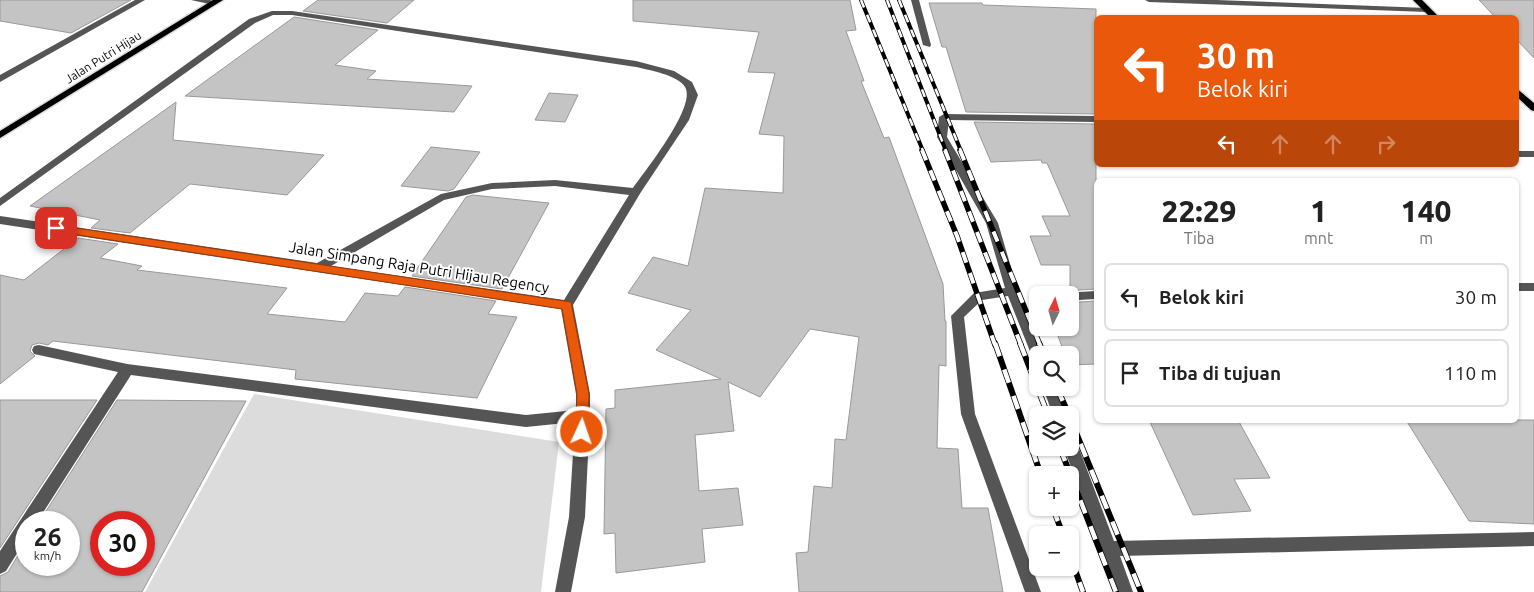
<!DOCTYPE html>
<html lang="id">
<head>
<meta charset="utf-8">
<style>
	body { margin:0; font-family:Ubuntu,sans-serif; background:#f2f2f2; color:#222; height:100vh; display:flex; flex-direction:column; font-size:19px; white-space:nowrap }
	* { box-sizing:border-box; margin:0 }
	p { font-size:16px; color:#767676 }
	.icon { flex:none; width:28px; height:28px; fill:none; stroke:currentColor; stroke-width:2; stroke-linecap:round; stroke-linejoin:round }
	.map { position:relative; flex:1; overflow:hidden }
	.sheet { position:absolute; left:1094px; top:178px; width:425px; height:245px; display:flex; flex-direction:column; background:#fff; border-radius:8px; box-shadow:0 1px 4px #0004 }
	.sheet>* { flex:none }
	.banner { position:absolute; left:1094px; top:15px; width:425px; height:152px; border-radius:8px; box-shadow:0 1px 4px #0004; background:#ea580c; color:#fff; overflow:hidden }
	.needle { width:32px; rotate:5deg }
	.controls { position:absolute; left:1029px; top:286px; display:grid; gap:10px }
	.controls a { display:grid; place-items:center; width:50px; height:50px; border-radius:8px; background:#fff; box-shadow:0 1px 4px #0004; font-size:25px }
	.speed { position:absolute; left:15px; top:511px; display:flex; gap:10px; font-size:25px; font-weight:700; text-align:center }
	.speed>* { display:grid; place-content:center; width:65px; height:65px; border-radius:50%; background:#fff; box-shadow:0 1px 4px #0004; line-height:1 }
	.speed small { font-size:12px; font-weight:400 }
	.speed .limit { border:8px solid #d22; background:#fff; color:#111 }
	.pin { position:absolute; display:grid; place-items:center; width:42px; height:42px; color:#fff; margin:-21px; border-radius:10px; box-shadow:0 2px 8px #0006 }
	.me { position:absolute; width:55px; margin:-28px; rotate:3deg; stroke-linejoin:round; filter:drop-shadow(0 0 4px #0008) }
	.turn { display:flex; align-items:center; gap:18px; height:105px; padding:0 20px; font-size:22px }
	.turn .icon { width:65px; height:65px; stroke-width:2.5 }
	.turn b { display:block; font-size:35px; line-height:42px }
	.lanes { display:flex; align-items:center; height:48px; padding:0 20px; background:#0003; justify-content:center; gap:25px; direction:ltr }
	.lanes .off { opacity:.35 }
	.eta { display:flex; justify-content:space-evenly; align-items:center; height:85px; text-align:center }
	.eta b { font-size:30px; font-weight:800; line-height:35px }
	ul { padding:0; list-style:none }
	li { display:flex; align-items:center; gap:15px; height:68px; margin:0 10px 8px; padding:0 10px; border:2px solid #e0e0e0; border-radius:8px }
	li div { flex:1 }
	li b { display:block; font-size:19px }
	li em { font-style:normal }
	.map>svg:first-child { display:block }
</style>
</head>
<body>
<div class="map">
<svg width="1534" height="592" viewBox="0 0 1534 592">
	<rect width="100%" height="100%" fill="#fff"/>
	<path fill="#dcdcdc" d="M254,394l305,48 -18,150h-396z"/>
	<path fill="#c4c4c4" stroke="#999" fill-rule="evenodd" d="M0,0h131l-60,33 -71,-12z
		M318,0h96l-27,23 -84,-12z
		M633,0h217l6,30 -10,1 18,50h-3l23,57 5,-1 54,147 2,37h1v45l-7,-1 -2,83 21,1 4,59h26l15,84h-204l-3,-39 12,-1 6,-66 18,2 3,-49 11,1 13,-103 -49,-8 -50,68 -32,-15 6,49 -39,4 4,56 39,-3 5,37 -41,4 3,33 -89,11 -1,-40 -11,1 2,-125 9,-1v-18l106,-11 -65,-29 35,-40 -63,-17 25,-36 35,9 17,-78 78,5 1,-57 -25,-2 16,-61 -27,-1 11,-40 -126,-11z
		M1479,0h55v58l-18,-19v-21h-20z
		M929,3h53l1,2 113,4v105l-130,-2 -20,-65h-4z
		M294,17l84,13 -43,35 41,6 -9,8 105,7 -18,26 -269,-16z
		M549,93l29,2 -13,27 -30,-2z
		M176,102l-3,38 151,15 -37,40 -97,-11 -60,49 -39,-5 9,-8 -70,-14z
		M974,122l122,2v165l-17,1 -8,5 8,7 17,-1v63l-26,1v-10h-5l-10,-27h15v-63h-29l-11,-29h21l-9,-20h28l-23,-53h-5l-1,-3 -50,2z
		M431,147l49,5 -26,37 -6,2 -47,-5z
		M473,195l76,8 -47,86 -90,-13 54,-79z
		M78,238l40,6 -18,14 42,8 -5,4 150,18 -20,26 78,8 20,-29 33,3 7,-9 91,14 -8,13 29,3 -40,81 -182,-19 1,-9 -243,-29 -5,4 -9,-2 -7,2 -2,6 5,5 -35,28v-109l24,5z
		M0,400h97l-97,148z
		M117,400l129,1 -104,191h-142v-16l8,-4 18,-30v23h43v-43h-30zM101,522h43v43h-43z
		M1149,420h89l32,58 -36,1 17,32 -58,4z
		M1406,420h128v104l-65,-3z"/>
	<g fill="none" stroke-linecap="round" stroke-linejoin="round">
		<defs>
			<path id="major" d="M213,0h10l-223,138v-7z
				M1413,0h9l18,18h-9z
				M1516,88l18,15v8l-3,-1 -15,-14z"/>
		</defs>
		<use href="#major" stroke="#dbdbdb" stroke-width="3"/>
		<path fill="#555" fill-rule="evenodd" d="M135,0h10l-145,82v-7z
			M191,0h19l8,3 -4,2z
			M911,0h8l12,45 -1,2 -7,-2z
			M1145,0h71l211,8 4,2 -4,2 -278,-10z
			M272,11h20l344,50 38,10 18,11 6,13 -9,25 -48,72 -68,113 17,89v21l-5,102 -14,75h-16l14,-75 6,-95 -49,5 -395,-52 -94,147h-11v17l-20,32 -6,3v-23l118,-179 -84,-18 -2,-4 2,-4 5,-1 88,19 399,51 50,-5v-16l-15,-85 -561,-85v-8l317,47 124,-69 51,-11 63,-3 78,8c12,-17 64,-82 52,-101 -7,-12 -36,-17 -49,-20l-344,-52h-19l-18,8 -255,183v-8l249,-179zM555,186l74,9 -65,105 -233,-34 113,-66 48,-11z
			M944,114l152,2v6l-147,-2 -2,17 51,86 20,68 27,64h-7v5l-5,-1 -25,-63 -26,4 -18,17 11,97 66,178h-16l-64,-178 -10,-98 23,-23 31,-5 -19,-65 -49,-86 2,-20z
			M1516,151h18v6h-18z
			M1516,283h18v8h-18z
			M1096,291v8l-17,1 -6,-4 6,-4z
			M1043,388h14l10,27h-14z
			M1070,437l5,2 2,4 37,98 420,-9v14l-414,10 13,36h-16l-53,-144h6z"/>
		<use href="#major" fill="#000" fill-rule="evenodd"/>
		<defs>
			<path id="rail-far2" d="M861,0l62,151
				M887,0l59,151
				M899,0l62,151"/>
			<path id="rail-far1" d="M922,150l35,86 38,109
				M945,150l76,195
				M960,150l80,195"/>
			<path id="rail" d="M995,343l46,132
				M1020,343l28,72
				M1039,343l5,12
				M1057,388l12,27
				M1070,418l71,174
				M1060,448l56,144
				M1053,508l10,27
				M1070,556l13,36"/>
		</defs>
		<use href="#rail-far2" stroke="#000" stroke-width="4"/>
		<use href="#rail-far1" stroke="#000" stroke-width="5.5"/>
		<use href="#rail" stroke="#000" stroke-width="6"/>
		<use href="#rail-far2" stroke="#fff" stroke-width="2.5" stroke-dasharray="8" stroke-linecap="butt"/>
		<use href="#rail-far1" stroke="#fff" stroke-width="4" stroke-dasharray="11" stroke-linecap="butt"/>
		<use href="#rail" stroke="#fff" stroke-width="4.5" stroke-dasharray="14" stroke-linecap="butt"/>
	</g>
	<path fill="#ea580c" stroke="#983908" d="M56,225l515,77 18,92 -1,38 -2,4 -4,1 -5,-1 -2,-4 2,-38 -15,-85 -510,-78 -1,-3z"/>
	<g text-anchor="middle" dominant-baseline="central" stroke-width="4" stroke-linejoin="round" paint-order="stroke">
		<g font-size="12" fill="#000" stroke="#fff">
			<text transform="translate(103 57) rotate(-32)">Jalan Putri Hijau</text>
		</g>
		<g font-size="15" fill="#000" stroke="#fff">
			<text transform="translate(419 267) rotate(9)">Jalan Simpang Raja Putri Hijau Regency</text>
		</g>
	</g>
</svg>
<div class="controls">
<a><svg class="needle" viewBox="-14 -14 28 28"><path d="M0-13l5 13h-10z" fill="#e53935"/><path d="M0 13l5-13h-10z" fill="#767676"/></svg></a>
<a><svg class="icon" aria-label="search" viewBox="0 0 24 24"><circle cx="10" cy="10" r="6"/><path d="M15 15l6 6"/></svg></a>
<a><svg class="icon" aria-label="layers" viewBox="0 0 24 24"><path d="M12 4l9 5-9 5-9-5zM3 14l9 5 9-5"/></svg></a>
<a>+</a>
<a>−</a>
</div>
<div class="speed"><div>26<small>km/h</small></div><div class="limit">30</div></div>
<div class="pin" style="left:56px;top:228px;background:#d93025"><svg class="icon" aria-label="arrive" viewBox="0 0 24 24"><path d="M6 21V4h12l-3 4 3 4H6"/></svg></div>
<svg class="me" style="left:582px;top:432px" viewBox="-20 -20 40 40"><circle r="17" fill="#ea580c" stroke="#fff" stroke-width="3"/><path d="M0-11L8 9 0 5-8 9z" fill="#fff"/></svg>
<div class="banner">
<div class="turn"><svg class="icon" aria-label="left" viewBox="0 0 24 24"><path d="M17 20v-9H6M10 6l-5 5 5 5"/></svg><div><b>30 m</b>Belok kiri</div></div>
<div class="lanes"><svg class="icon" aria-label="left" viewBox="0 0 24 24"><path d="M17 20v-9H6M10 6l-5 5 5 5"/></svg><svg class="icon off" aria-label="ahead" viewBox="0 0 24 24"><path d="M12 20V5M6 11l6-6 6 6"/></svg><svg class="icon off" aria-label="ahead" viewBox="0 0 24 24"><path d="M12 20V5M6 11l6-6 6 6"/></svg><svg class="icon off" aria-label="right" viewBox="0 0 24 24"><path d="M7 20v-9h11M14 6l5 5-5 5"/></svg></div>
</div>
<section class="sheet">
<div class="eta">
<div><b>22:29</b><p>Tiba</p></div>
<div><b>1</b><p>mnt</p></div>
<div><b>140</b><p>m</p></div>
</div>
<ul>
<li><svg class="icon" aria-label="left" viewBox="0 0 24 24"><path d="M17 20v-9H6M10 6l-5 5 5 5"/></svg><div><b>Belok kiri</b></div><em>30 m</em></li>
<li><svg class="icon" aria-label="arrive" viewBox="0 0 24 24"><path d="M6 21V4h12l-3 4 3 4H6"/></svg><div><b>Tiba di tujuan</b></div><em>110 m</em></li>
</ul>
</section>
</div>
</body>
</html>
